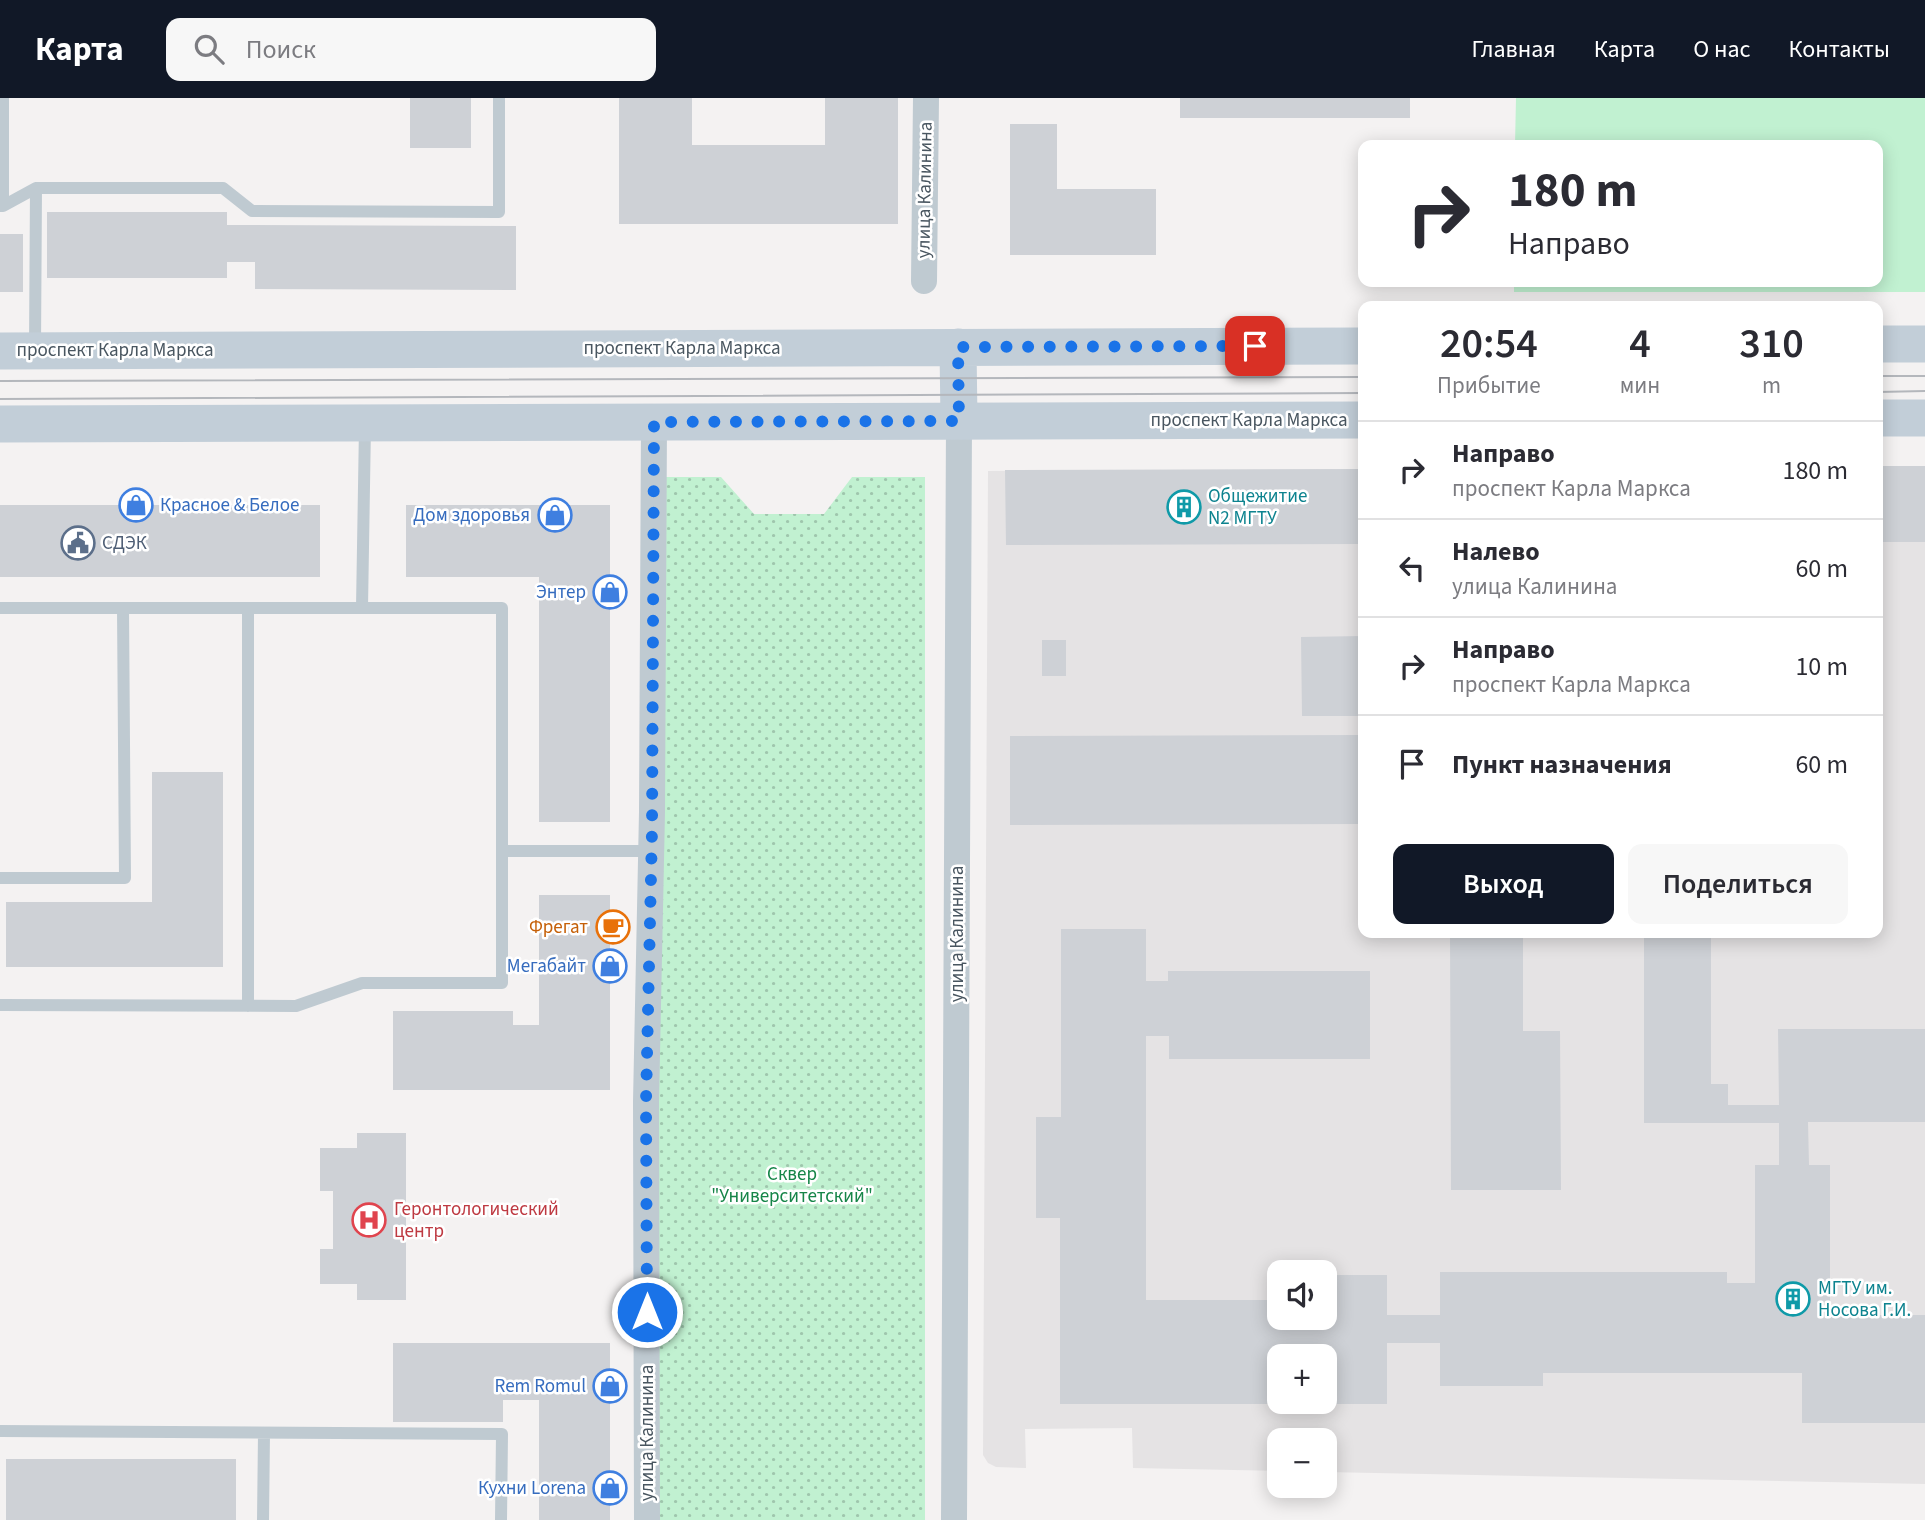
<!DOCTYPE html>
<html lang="ru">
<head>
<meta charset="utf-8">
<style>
	body { margin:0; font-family:"Source Sans 3",sans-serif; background:#f7f7f7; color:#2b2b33; height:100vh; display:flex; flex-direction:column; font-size:26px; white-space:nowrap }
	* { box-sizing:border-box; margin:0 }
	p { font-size:23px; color:#7c7c81 }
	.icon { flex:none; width:38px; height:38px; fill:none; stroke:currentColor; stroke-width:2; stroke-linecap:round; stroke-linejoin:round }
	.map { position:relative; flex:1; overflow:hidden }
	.drawer { position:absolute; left:1358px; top:203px; width:525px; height:637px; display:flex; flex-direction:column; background:#fff; border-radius:14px; box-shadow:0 4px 18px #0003 }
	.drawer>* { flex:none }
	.top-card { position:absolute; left:1358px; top:42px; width:525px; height:147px; border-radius:14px; box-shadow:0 4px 18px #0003; background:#fff; color:#2b2b33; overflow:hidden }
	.fabs { position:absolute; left:1267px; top:1162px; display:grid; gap:14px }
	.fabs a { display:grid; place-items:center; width:70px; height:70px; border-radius:14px; background:#fff; box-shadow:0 4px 18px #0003; font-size:35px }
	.pin { position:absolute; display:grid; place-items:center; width:60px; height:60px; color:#fff; margin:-30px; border-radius:14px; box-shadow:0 4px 10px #0006 }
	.me { position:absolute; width:77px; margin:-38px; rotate:0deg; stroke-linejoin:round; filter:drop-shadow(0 0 5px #0008) }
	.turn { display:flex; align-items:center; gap:24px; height:147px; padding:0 35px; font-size:32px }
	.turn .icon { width:91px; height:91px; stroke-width:2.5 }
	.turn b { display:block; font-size:49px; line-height:60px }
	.eta { display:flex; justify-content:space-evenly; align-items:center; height:119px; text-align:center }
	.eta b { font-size:42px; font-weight:600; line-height:49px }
	.action { display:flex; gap:14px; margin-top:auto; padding:14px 35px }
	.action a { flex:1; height:80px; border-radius:14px; background:#111827; color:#fff; font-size:28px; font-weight:600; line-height:80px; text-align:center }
	.action a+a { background:#f7f7f7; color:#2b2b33 }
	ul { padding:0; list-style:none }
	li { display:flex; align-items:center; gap:21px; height:98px; padding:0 35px; border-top:2px solid #e1e1e2 }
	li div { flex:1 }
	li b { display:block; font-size:26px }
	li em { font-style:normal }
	header { display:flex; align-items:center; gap:42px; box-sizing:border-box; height:98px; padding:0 35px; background:#111827; color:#fff }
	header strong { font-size:33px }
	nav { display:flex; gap:38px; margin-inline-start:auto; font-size:24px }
	.search { width:490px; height:63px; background:#f7f7f7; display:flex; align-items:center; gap:18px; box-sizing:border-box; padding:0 24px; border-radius:14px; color:#7c7c81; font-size:26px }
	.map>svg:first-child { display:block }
</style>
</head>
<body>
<header>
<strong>Карта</strong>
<div class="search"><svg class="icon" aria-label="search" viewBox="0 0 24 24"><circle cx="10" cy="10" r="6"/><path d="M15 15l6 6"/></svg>Поиск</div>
<nav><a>Главная</a><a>Карта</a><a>О нас</a><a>Контакты</a></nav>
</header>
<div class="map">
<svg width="1925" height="1422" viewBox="0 0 1925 1422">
	<defs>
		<pattern id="park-dots" width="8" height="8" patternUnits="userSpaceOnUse" patternTransform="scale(1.75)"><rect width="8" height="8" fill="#c1f1d1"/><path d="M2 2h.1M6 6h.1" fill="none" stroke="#9fc6ad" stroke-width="1.8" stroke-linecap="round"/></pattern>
	</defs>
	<rect width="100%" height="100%" fill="#f4f2f2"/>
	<path fill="#e5e3e4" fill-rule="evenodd" d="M1878,368h47v1018l-600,-12v-32h-46v31l-146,-3 -1,-40 -107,1 1,39 -30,-1 -8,-4 -5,-8 5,-984 375,-2v464h515zM1279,1174h46v46h-46zM1279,1258h46v46h-46z"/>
	<path fill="#c1f1d1" d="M1516,0h409v194h-411v-10h364v-137h-363z"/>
	<path fill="url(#park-dots)" d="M659,379h62l33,37h70l28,-37h73v1043h-266z"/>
	<path fill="#ced1d6" d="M410,0h61v50h-61z
		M619,0h73v47h133v-47h73v126h-279z
		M1180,0h230v20h-230z
		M1010,26h47v65h99v66h-146z
		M47,114h180v13l289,1v64l-261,-1v-27h-28v16h-180z
		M0,136h23v58h-23z
		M1878,368h47v76h-47z
		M1363,371v75l-357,1 -1,-75z
		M0,407h320v72h-320z
		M406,407h204v317h-71v-245h-133z
		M1363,538v80h-61l-1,-79z
		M1042,542h24v36h-24z
		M1363,637v89l-353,1v-89z
		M152,674h71v195h-217v-65h146z
		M539,797h71v195h-217v-79h120v14h26z
		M1061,831h85v52h22v-10h202v88h-201v-23h-23v264h133v18h46v-43h62v40h53v-43h287v11h28v-118h24v-42h-135v-190h67v151h17v21h51l-1,-76h147v93h-117l1,43h21v150h95v108h-123v-50h-259v13h-103v-43h-53v61h-62v-48h-46v48h-219v-186h-24v-101h25z
		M1450,835h73v98h37l1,159h-110z
		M357,1035h49v167h-49v-16h-37v-35h13v-58h-13v-43h37z
		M393,1245h217v177h-71v-120h-36v22h-110z
		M6,1361h230v61h-230z"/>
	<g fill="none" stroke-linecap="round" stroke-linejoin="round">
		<path stroke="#bfcad1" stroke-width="12" d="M36,90h187l29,23 247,1v-114
			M0,108h3v-108
			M3,108l33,-18 -1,160
			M0,510h502v375h-140l-66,23 -296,-1
			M248,510v398
			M362,510l3,-182
			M502,753h150
			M0,780h125l-2,-270
			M0,1333l502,3 -1,86
			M263,1422l1,-87"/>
		<path stroke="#bfcad1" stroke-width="26" d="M924,183l2,-183
			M647,1422l-1,-418 6,-290 2,-390
			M954,1422l5,-1099"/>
		<path stroke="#c2ced8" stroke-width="37" d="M1878,246h47
			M958,249l1,74
			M0,253l1363,-5
			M1878,320h47
			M0,326l1363,-4"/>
		<path stroke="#b4b7bc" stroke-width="2" d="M1878,278h47
			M0,283l1363,-4
			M1878,294l47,-1
			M0,301l1363,-6"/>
	</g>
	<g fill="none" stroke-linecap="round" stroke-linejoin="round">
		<path stroke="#1a73e8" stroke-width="12" stroke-dasharray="0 21.6" d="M647,1214l-1,-210 6,-271 2,-409 305,-1 -1,-74 297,-1"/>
	</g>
	<defs>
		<symbol id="shop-ring" viewBox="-11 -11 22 22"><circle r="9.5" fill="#fff" stroke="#3f7fe0" stroke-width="1.5"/><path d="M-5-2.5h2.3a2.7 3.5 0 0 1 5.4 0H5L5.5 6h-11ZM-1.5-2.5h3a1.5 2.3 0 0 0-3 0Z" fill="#3f7fe0"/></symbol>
		<symbol id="building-ring" viewBox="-11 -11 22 22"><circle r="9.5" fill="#fff" stroke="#0f9aa8" stroke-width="1.5"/><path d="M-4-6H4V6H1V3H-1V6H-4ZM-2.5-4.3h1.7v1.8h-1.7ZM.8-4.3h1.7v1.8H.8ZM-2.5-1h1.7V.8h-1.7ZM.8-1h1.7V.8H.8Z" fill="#0f9aa8"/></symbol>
		<symbol id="civic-ring" viewBox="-11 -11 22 22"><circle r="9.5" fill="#fff" stroke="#5c6f8a" stroke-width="1.5"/><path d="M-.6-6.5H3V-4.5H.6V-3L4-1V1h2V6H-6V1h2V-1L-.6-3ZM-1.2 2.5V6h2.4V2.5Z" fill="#5c6f8a"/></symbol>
		<symbol id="cafe-ring" viewBox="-11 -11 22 22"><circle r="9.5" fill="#fff" stroke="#e8710a" stroke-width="1.5"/><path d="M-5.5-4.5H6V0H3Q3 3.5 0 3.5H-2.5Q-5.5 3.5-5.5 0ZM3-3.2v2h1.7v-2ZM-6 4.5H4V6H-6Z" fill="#e8710a"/></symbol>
		<symbol id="hospital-ring" viewBox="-11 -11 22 22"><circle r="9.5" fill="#fff" stroke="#e0444e" stroke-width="1.5"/><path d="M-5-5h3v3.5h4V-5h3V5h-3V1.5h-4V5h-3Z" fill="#e0444e"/></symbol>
	</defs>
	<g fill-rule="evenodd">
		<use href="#shop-ring" x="117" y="388" width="38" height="38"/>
		<use href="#building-ring" x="1165" y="390" width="38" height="38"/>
		<use href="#shop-ring" x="536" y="398" width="38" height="38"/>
		<use href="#civic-ring" x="59" y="426" width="38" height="38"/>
		<use href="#shop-ring" x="591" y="475" width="38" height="38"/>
		<use href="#cafe-ring" x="594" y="810" width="38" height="38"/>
		<use href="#shop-ring" x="591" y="849" width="38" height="38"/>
		<use href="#hospital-ring" x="350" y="1103" width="38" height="38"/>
		<use href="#building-ring" x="1774" y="1182" width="38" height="38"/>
		<use href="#shop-ring" x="591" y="1269" width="38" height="38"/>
		<use href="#shop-ring" x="591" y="1371" width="38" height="38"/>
	</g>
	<g text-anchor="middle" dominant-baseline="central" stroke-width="5" stroke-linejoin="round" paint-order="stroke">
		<g font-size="19" fill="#495660" stroke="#fff">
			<text transform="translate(925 92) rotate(-89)">улица Калинина</text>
			<text x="682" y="250">проспект Карла Маркса</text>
			<text x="115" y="252">проспект Карла Маркса</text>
			<text x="1249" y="322">проспект Карла Маркса</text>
			<text transform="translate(957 836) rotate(-90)">улица Калинина</text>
			<text transform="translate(647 1335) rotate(-90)">улица Калинина</text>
		</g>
		<g font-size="19" fill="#0d838f" stroke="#fff" text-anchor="start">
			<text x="1208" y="398">Общежитие<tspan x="1208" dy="22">N2 МГТУ</tspan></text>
			<text x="1818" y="1190">МГТУ им.<tspan x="1818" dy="22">Носова Г.И.</tspan></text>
		</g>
		<g font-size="19" fill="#366cbe" stroke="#fff" text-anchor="end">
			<text x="160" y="407" text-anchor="start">Красное &amp; Белое</text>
			<text x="530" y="417">Дом здоровья</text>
			<text x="586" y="494">Энтер</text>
			<text x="586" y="868">Мегабайт</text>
			<text x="586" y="1288">Rem Romul</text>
			<text x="586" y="1390">Кухни Lorena</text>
		</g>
		<g font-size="19" fill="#4e5e75" stroke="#fff" text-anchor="start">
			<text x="102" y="445">СДЭК</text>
		</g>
		<g font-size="19" fill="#c56008" stroke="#fff" text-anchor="end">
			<text x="588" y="829">Фрегат</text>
		</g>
		<g font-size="19" fill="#168548" stroke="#fff">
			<text x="792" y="1076">Сквер<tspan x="792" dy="22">"Университетский"</tspan></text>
		</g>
		<g font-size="19" fill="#be3a42" stroke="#fff" text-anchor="start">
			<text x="394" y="1111">Геронтологический<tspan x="394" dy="22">центр</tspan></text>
		</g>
	</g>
</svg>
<div class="fabs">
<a><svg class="icon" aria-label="sound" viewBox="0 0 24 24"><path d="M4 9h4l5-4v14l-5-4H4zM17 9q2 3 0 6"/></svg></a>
<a>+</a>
<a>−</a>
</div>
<div class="pin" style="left:1255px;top:248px;background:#d93025"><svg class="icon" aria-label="arrive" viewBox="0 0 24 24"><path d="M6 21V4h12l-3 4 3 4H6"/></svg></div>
<svg class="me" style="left:647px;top:1214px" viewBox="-20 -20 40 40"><circle r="17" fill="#1a73e8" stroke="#fff" stroke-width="3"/><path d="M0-11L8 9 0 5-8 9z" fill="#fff"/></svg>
<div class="top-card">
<div class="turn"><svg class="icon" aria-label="right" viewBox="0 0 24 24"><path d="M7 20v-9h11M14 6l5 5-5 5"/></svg><div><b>180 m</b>Направо</div></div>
</div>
<section class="drawer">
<div class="eta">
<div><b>20:54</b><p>Прибытие</p></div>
<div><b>4</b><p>мин</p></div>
<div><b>310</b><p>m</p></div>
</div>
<ul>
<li><svg class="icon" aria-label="right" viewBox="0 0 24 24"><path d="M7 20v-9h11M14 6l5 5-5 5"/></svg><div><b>Направо</b><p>проспект Карла Маркса</p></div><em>180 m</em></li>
<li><svg class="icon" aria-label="left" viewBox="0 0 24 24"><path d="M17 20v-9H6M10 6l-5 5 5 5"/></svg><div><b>Налево</b><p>улица Калинина</p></div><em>60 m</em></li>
<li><svg class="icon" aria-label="right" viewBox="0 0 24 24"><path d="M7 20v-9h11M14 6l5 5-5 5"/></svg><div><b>Направо</b><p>проспект Карла Маркса</p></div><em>10 m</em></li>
<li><svg class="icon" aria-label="arrive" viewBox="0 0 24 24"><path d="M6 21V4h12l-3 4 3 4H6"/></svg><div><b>Пункт назначения</b></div><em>60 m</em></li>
</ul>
<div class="action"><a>Выход</a><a>Поделиться</a></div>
</section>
</div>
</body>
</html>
